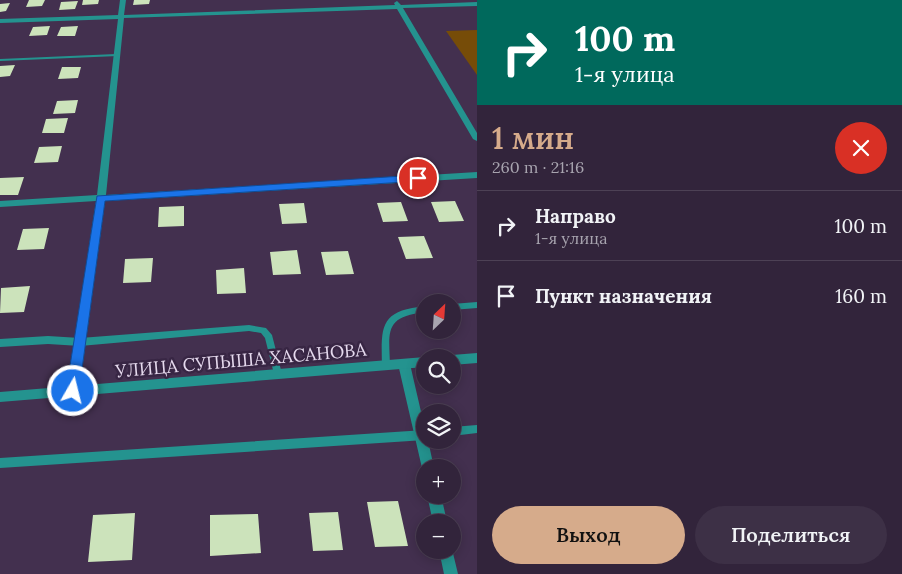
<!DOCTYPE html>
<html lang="ru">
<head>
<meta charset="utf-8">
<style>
	body { margin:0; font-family:Lora,serif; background:#3d3046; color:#f1f3f6; height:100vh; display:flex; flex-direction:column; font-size:19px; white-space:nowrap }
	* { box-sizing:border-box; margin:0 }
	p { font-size:16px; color:#a8a4af }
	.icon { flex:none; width:28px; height:28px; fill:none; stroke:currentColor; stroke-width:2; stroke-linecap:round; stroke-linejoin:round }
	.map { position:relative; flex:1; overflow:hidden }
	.details { display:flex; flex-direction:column; background:#32243b; width:425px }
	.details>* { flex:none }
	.top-card { background:#00695c; color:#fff; overflow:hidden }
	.needle { width:32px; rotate:25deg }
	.fabs { position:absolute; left:416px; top:294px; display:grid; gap:10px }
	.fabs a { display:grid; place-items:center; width:45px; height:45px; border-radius:50%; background:#32243b; box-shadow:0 2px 12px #0003,0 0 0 1px #4d4155; font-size:25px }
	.pin { position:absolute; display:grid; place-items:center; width:42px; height:42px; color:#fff; margin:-21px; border:2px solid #fff; border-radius:50%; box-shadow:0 1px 5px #0007 }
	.me { position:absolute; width:55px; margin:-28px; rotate:8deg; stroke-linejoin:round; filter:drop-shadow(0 0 4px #0008) }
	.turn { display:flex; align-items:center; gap:18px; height:105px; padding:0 15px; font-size:22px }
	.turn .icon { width:65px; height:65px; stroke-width:2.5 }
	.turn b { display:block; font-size:35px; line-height:42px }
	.round { display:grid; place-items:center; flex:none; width:52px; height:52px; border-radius:26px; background:#3d3046 }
	.headline { display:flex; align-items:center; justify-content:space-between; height:85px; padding:0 15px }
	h1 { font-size:30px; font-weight:600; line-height:38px; color:#d6ab8b }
	.action { display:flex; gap:10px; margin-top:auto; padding:10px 15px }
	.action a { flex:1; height:58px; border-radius:30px; background:#d6ab8b; color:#111; font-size:20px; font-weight:600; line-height:58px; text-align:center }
	.action a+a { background:#3d3046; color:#f1f3f6 }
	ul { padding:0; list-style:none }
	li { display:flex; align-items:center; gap:15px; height:70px; padding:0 15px; border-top:1px solid #4d4155 }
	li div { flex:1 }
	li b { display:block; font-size:19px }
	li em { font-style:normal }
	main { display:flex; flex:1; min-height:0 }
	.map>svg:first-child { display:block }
</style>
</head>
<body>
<main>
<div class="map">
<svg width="477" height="574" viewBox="0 0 477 574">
	<rect width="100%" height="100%" fill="#43304f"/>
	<path fill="#764c08" d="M477,30v45l-31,-44z"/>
	<path fill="#cce3bb" d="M29,0h16l-3,6 -16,1z
		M83,0h16l-1,4 -16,1z
		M134,0h16l-1,4 -16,1z
		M78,1l-3,8 -16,1 2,-8z
		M10,3l-4,8 -6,1v-8z
		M50,26l-3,9 -18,1 4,-9z
		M78,26l-3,10h-18l4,-9z
		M15,65l-5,11 -10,1v-11z
		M62,67h19l-3,11 -20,1z
		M78,100l-3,13 -22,1 4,-13z
		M68,118l-4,15h-22l4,-14z
		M62,146l-4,16 -24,1 5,-16z
		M24,177l-6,18h-18v-17z
		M455,201l9,20 -25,1 -8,-20z
		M401,202l7,19 -25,1 -6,-19z
		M304,203l3,20 -25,1 -3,-20z
		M184,206v20l-26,1 1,-20z
		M49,228l-5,21 -27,1 6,-21z
		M424,236l9,22 -27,1 -8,-22z
		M297,250l4,24 -28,1 -3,-23z
		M348,251l6,23 -28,1 -5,-23z
		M153,258l-2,24 -28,1 2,-24z
		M244,268l2,25 -29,1 -1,-24z
		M30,286l-6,26 -24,1 1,-25z
		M398,501l10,45 -33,1 -8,-45z
		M338,512l5,38 -30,1 -4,-38z
		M135,513l-3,47 -44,2 5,-47z
		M258,514l3,39 -51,3v-41z"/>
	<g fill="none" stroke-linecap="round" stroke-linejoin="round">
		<path fill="#24938f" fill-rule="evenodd" d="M116,54l2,1v1l-118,5v-2z
			M477,302v6l-25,2v-6z
			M425,306v6c-41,5 -36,19 -35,54l-1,3 -3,1 -3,-1 -1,-3c-1,-41 -2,-55 43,-60z
			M249,325l17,3 6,7 10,39 -1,3 -3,1 -3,-1 -1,-3 -9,-36 -4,-5 -12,-2 -169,15 -32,-2 -48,3v-8l48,-3 32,2z
			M477,425v8l-25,3v-9z
			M425,430v10l-425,28v-10z"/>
		<path fill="#24938f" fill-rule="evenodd" d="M120,0h6l-2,15 271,-10 -1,-2 3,-2 4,4 76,-3v4l-74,2 74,125v8l-4,-2 -76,-130 -273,9 -18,177 371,-23v6l-372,23 -26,190 -2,4 -4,1 -4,-1 -2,-4 29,-190 -96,6v-6l97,-6 21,-176 -118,4v-4l118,-4z
			M404,359l4,1 2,4 15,65v11h3l6,28h-9v5l-3,-5 -24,-104 2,-4z
			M427,495h14l6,27h-14z
			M452,549l6,25h-14l-5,-24h13z"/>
		<path fill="#24938f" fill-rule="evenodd" d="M477,353v10l-25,2v-7h-4l4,-3z
			M425,357l1,1h-1v9l-425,35v-10z"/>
	</g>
	<path fill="#1a73e8" stroke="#114b97" d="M418,175l3,1v5l-316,20 -26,190 -2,5 -4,1 -5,-1 -2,-5 31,-195z"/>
	<g text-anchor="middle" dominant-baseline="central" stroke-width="5" stroke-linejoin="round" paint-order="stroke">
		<g font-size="18" fill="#e6daee" stroke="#382644">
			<text transform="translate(241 360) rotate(-5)">УЛИЦА СУПЫША ХАСАНОВА</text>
		</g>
	</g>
</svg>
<div class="fabs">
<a><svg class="needle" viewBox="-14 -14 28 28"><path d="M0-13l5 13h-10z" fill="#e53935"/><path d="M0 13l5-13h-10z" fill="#a8a4af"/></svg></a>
<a><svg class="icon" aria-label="search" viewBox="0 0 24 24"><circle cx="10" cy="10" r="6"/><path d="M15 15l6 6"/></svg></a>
<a><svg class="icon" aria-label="layers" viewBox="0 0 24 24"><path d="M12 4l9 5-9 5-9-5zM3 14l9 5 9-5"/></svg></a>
<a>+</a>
<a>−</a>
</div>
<div class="pin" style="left:418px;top:178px;background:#d93025"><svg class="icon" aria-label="arrive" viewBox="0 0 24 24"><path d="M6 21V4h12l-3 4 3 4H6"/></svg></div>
<svg class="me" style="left:73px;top:391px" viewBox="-20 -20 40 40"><circle r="17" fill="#1a73e8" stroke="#fff" stroke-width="3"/><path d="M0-11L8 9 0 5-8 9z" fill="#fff"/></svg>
</div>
<section class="details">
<div class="top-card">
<div class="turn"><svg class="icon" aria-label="right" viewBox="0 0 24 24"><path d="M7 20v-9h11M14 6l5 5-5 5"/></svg><div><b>100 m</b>1-я улица</div></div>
</div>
<div class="headline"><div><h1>1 мин</h1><p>260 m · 21:16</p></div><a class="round" style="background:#d93025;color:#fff"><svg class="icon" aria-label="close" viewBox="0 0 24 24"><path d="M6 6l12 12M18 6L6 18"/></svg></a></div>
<ul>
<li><svg class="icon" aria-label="right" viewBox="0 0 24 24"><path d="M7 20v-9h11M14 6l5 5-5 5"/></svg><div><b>Направо</b><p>1-я улица</p></div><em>100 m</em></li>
<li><svg class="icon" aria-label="arrive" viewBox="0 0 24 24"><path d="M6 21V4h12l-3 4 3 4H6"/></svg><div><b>Пункт назначения</b></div><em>160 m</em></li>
</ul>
<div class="action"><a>Выход</a><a>Поделиться</a></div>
</section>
</main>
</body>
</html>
